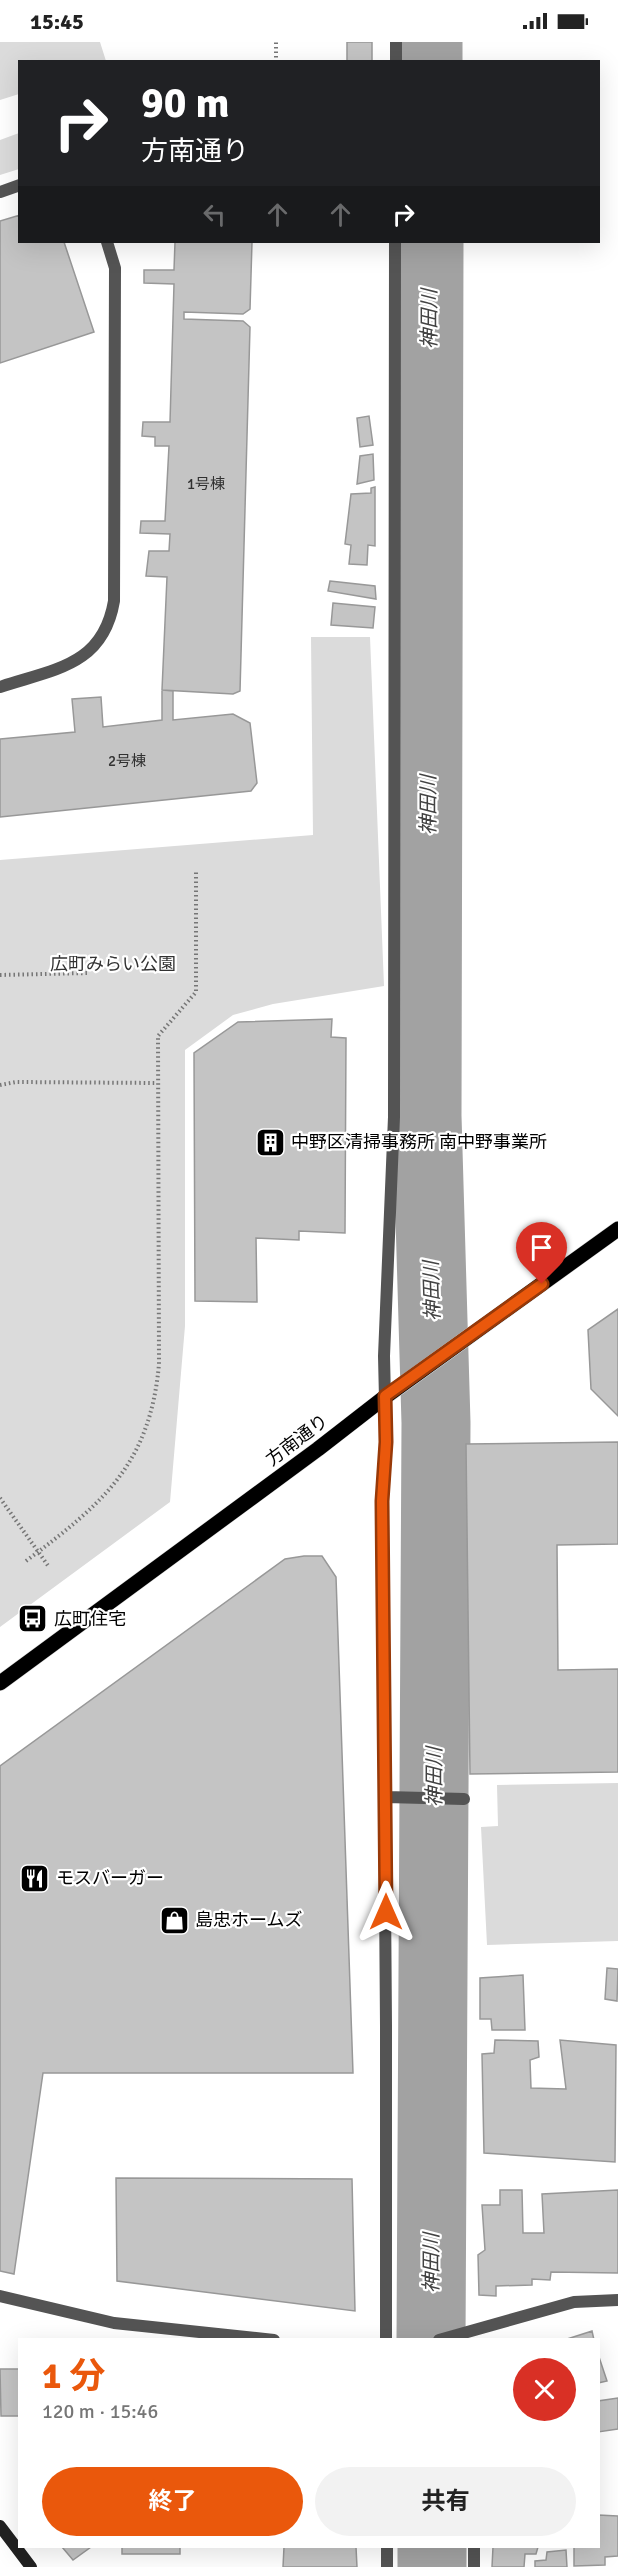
<!DOCTYPE html>
<html lang="ja">
<head>
<meta charset="utf-8">
<style>
	body { margin:0; font-family:Signika,"Noto Sans JP",sans-serif; background:#f2f2f2; color:#222; height:100vh; display:flex; flex-direction:column; font-size:22px; white-space:nowrap }
	* { box-sizing:border-box; margin:0 }
	p { font-size:20px; color:#767676 }
	.icon { flex:none; width:33px; height:33px; fill:none; stroke:currentColor; stroke-width:2; stroke-linecap:round; stroke-linejoin:round }
	.map { position:relative; flex:1; overflow:hidden }
	.details { position:absolute; left:18px; top:2296px; width:582px; height:210px; display:flex; flex-direction:column; background:#fff; border-radius:0px; box-shadow:0 6px 24px #0002 }
	.details>* { flex:none }
	.top-card { position:absolute; left:18px; top:18px; width:582px; height:183px; border-radius:0px; box-shadow:0 6px 24px #0002; background:#202124; color:#fff; overflow:hidden }
	.pin { position:absolute; display:grid; place-items:center; width:51px; height:51px; color:#fff; margin:-62px -26px; border-radius:50% 50% 50% 0; rotate:-45deg; box-shadow:0 0 6px #0007 }
	.pin .icon { rotate:45deg }
	.me { position:absolute; width:66px; margin:-33px; rotate:0deg; stroke-linejoin:round; filter:drop-shadow(0 0 4px #0008) }
	.turn { display:flex; align-items:center; gap:21px; height:126px; padding:0 24px; font-size:27px }
	.turn .icon { width:78px; height:78px; stroke-width:2.5 }
	.turn b { display:block; font-size:42px; line-height:51px }
	.lanes { display:flex; align-items:center; height:57px; padding:0 24px; background:#0003; justify-content:center; gap:30px; direction:ltr }
	.lanes .off { opacity:.35 }
	.round { display:grid; place-items:center; flex:none; width:63px; height:63px; border-radius:32px; background:#f2f2f2 }
	.overview { display:flex; align-items:center; justify-content:space-between; height:102px; padding:0 24px }
	h1 { font-size:36px; font-weight:700; line-height:45px; color:#ea580c }
	.primary-button { display:flex; gap:12px; margin-top:auto; padding:12px 24px }
	.primary-button a { flex:1; height:69px; border-radius:36px; background:#ea580c; color:#fff; font-size:24px; font-weight:700; line-height:69px; text-align:center }
	.primary-button a+a { background:#f2f2f2; color:#222 }
	.status { display:flex; justify-content:space-between; align-items:center; height:42px; padding:0 30px; background:#fff; direction:ltr }
	.status svg { height:16px; fill:currentColor }
	.map>svg:first-child { display:block }
</style>
</head>
<body>
<div class="status"><b>15:45</b><svg viewBox="0 0 49 12"><path d="M0 12V9h3v3zM5 12V6h3v6zM10 12V3h3v9zM15 12V0h3v12zM26 1h20v11H26zM47 4h2v5h-2z"/></svg></div>
<div class="map">
<svg width="618" height="2525" viewBox="0 0 618 2525">
	<rect width="100%" height="100%" fill="#fff"/>
	<path fill="#dbdbdb" d="M0,0h100l6,19 -86,1 -1,32 -19,6z
		M19,91v36l-19,6v-35z
		M311,595h59l14,349 -111,18 -40,11 -48,35v276l-15,176 -170,125v-767l313,-25z
		M618,1741v158l-131,4 -6,-118 17,-1 -1,-41z"/>
	<g fill="none" stroke-linecap="round" stroke-linejoin="round">
		<path stroke="#a2a2a2" stroke-width="69" d="M428,0v20
			M429,200l-2,874 9,307 -5,917
			M432,2505v20"/>
	</g>
	<path fill="#c4c4c4" stroke="#989898" stroke-width="1.5" d="M347,0h25v20h-25z
		M20,173v27h44l30,90 -94,31v-142z
		M175,200h77l-2,67 -7,5 -59,-2v7l59,2 7,6 -10,364 -7,3 -71,-4 5,-113 -21,-1 3,-25h20l1,-17 -30,-1 1,-12h24l4,-75h-14v-9l-13,-1 1,-14h27l4,-138 -30,-1v-13h30z
		M369,374l4,29 -13,2 -3,-29z
		M373,412l1,26 -17,4 3,-28z
		M375,445v59l-7,-1 -1,20 -18,-1 2,-19 -6,-1 6,-50 20,-1v-5z
		M330,539l45,5 1,13 -48,-8z
		M333,561l42,4 -2,21 -42,-3z
		M162,648l11,1v29l60,-6 17,9 7,60 -6,8 -251,26v-78l75,-7 -3,-33 29,-2 2,30 59,-7z
		M332,977l-1,18 15,1 -1,195 -46,-2v9l-43,-2 1,64 -62,-1 -1,-248 44,-31z
		M618,1267v107l-27,-27 -3,-59z
		M618,1400v102l-61,1 1,125 60,-1v103l-148,2 -4,-330z
		M304,1514h18l14,21 17,496h-310l-29,201 -14,-3v-505l285,-207z
		M607,1926l11,1 -1,32 -12,-2z
		M523,1933l2,55h-33l-1,-11h-11v-41z
		M495,1998l43,1 1,16 -9,3 1,28 35,1 -6,-49 56,5 -1,117 -131,-9 -2,-99 12,-1z
		M116,2136l236,1 3,132 -238,-30z
		M500,2148h22l1,43h21l-2,-39 76,-4v83l-67,-1 -1,8 -18,-1v6l-36,1v10l-17,-1 -1,-40 7,-5 -3,-45h18z
		M592,2289l2,9h-30z
		M598,2312l9,27 -9,2z
		M0,2327h20v47h-19z
		M618,2356v31l-20,3v-31z
		M598,2473l20,1v40l-13,1v8l-31,1v-19h24z
		M62,2505h29l-18,13z
		M122,2505h58v7h-58z
		M284,2505h72l1,20h-74z
		M493,2505h45l-2,7h-11l-1,13h-32z
		M566,2508l1,17h-32v-6l11,-1 1,-8z"/>
	<g fill="none" stroke-linecap="round" stroke-linejoin="round">
		<defs>
			<path id="primary" d="M0,1641l318,-234 67,-52 233,-168"/>
		</defs>
		<use href="#primary" stroke="#dbdbdb" stroke-width="16"/>
		<path stroke="#767676" stroke-width="4" stroke-dasharray="1.5 3" stroke-linecap="butt" d="M276,20v-20
			M0,933l88,-2
			M0,1043l16,-3 141,1
			M0,1456l49,69
			M26,1519c76,-57 124,-96 133,-197l-1,-328 38,-44v-122"/>
		<path stroke="#545454" stroke-width="12" d="M0,150l20,-7
			M0,645c54,-18 103,-21 114,-86l1,-333 -8,-26"/>
		<path stroke="#545454" stroke-width="12" d="M396,20v-20
			M386,1755l78,2
			M0,2254l114,27 160,17
			M386,2298v-314l-4,-525 4,-59 -2,-86 10,-239 1,-875
			M439,2298l135,-38 44,-2
			M387,2505v20
			M474,2505v20"/>
		<path stroke="#212121" stroke-width="12" d="M0,2484l31,41"/>
		<use href="#primary" stroke="#000" stroke-width="15"/>
	</g>
	<g fill="none" stroke-linecap="round" stroke-linejoin="round">
		<defs>
			<path id="route" d="M386,1870l-4,-411 4,-59 -1,-46 157,-112"/>
		</defs>
		<use href="#route" stroke="#983908" stroke-width="15"/>
		<use href="#route" stroke="#ea580c" stroke-width="10"/>
	</g>
	<defs>
		<symbol id="building-square" viewBox="-11 -11 22 22"><rect x="-9" y="-9" width="18" height="18" rx="4" fill="#000" stroke="#fff"/><path d="M-4-6H4V6H1V3H-1V6H-4ZM-2.5-4.3h1.7v1.8h-1.7ZM.8-4.3h1.7v1.8H.8ZM-2.5-1h1.7V.8h-1.7ZM.8-1h1.7V.8H.8Z" fill="#fff"/></symbol>
		<symbol id="bus-square" viewBox="-11 -11 22 22"><rect x="-9" y="-9" width="18" height="18" rx="4" fill="#000" stroke="#fff"/><path d="M-5-6H5V4H4V6H2V4H-2V6H-4V4H-5ZM-3.5-4V0h7V-4ZM-3.5 1.2v1.5H-2V1.2ZM2 1.2v1.5H3.5V1.2Z" fill="#fff"/></symbol>
		<symbol id="restaurant-square" viewBox="-11 -11 22 22"><rect x="-9" y="-9" width="18" height="18" rx="4" fill="#000" stroke="#fff"/><path d="M-5-6h1v4h1v-4h1v4h1v-4h1v5L-1.5 .5V6h-2V.5L-5-1ZM5-6V6H3V1.5H1.5Q1.5-4 5-6Z" fill="#fff"/></symbol>
		<symbol id="shop-square" viewBox="-11 -11 22 22"><rect x="-9" y="-9" width="18" height="18" rx="4" fill="#000" stroke="#fff"/><path d="M-5-2.5h2.3a2.7 3.5 0 0 1 5.4 0H5L5.5 6h-11ZM-1.5-2.5h3a1.5 2.3 0 0 0-3 0Z" fill="#fff"/></symbol>
	</defs>
	<g fill-rule="evenodd">
		<use href="#building-square" x="254" y="1084" width="33" height="33"/>
		<use href="#bus-square" x="16" y="1560" width="33" height="33"/>
		<use href="#restaurant-square" x="18" y="1820" width="33" height="33"/>
		<use href="#shop-square" x="158" y="1862" width="33" height="33"/>
	</g>
	<g text-anchor="middle" dominant-baseline="central" stroke-width="4.5" stroke-linejoin="round" paint-order="stroke">
		<g font-size="15" fill="#313131">
			<text x="206" y="442">1号棟</text>
			<text x="127" y="719">2号棟</text>
		</g>
		<g font-size="18" fill="#323232" stroke="#fff">
			<text x="113" y="922">広町みらい公園</text>
		</g>
		<g font-size="18" fill="#000" stroke="#fff" text-anchor="start">
			<text x="291" y="1100">中野区清掃事務所 南中野事業所</text>
			<text x="54" y="1577">広町住宅</text>
			<text x="56" y="1836">モスバーガー</text>
			<text x="195" y="1878">島忠ホームズ</text>
		</g>
		<g font-size="18" fill="#000" stroke="#fff">
			<text transform="translate(297 1398) rotate(-37)">方南通り</text>
		</g>
		<g font-size="20" font-style="italic" fill="#434343" stroke="#fff">
			<text transform="translate(429 277) rotate(-90)">神田川</text>
			<text transform="translate(428 763) rotate(-90)">神田川</text>
			<text transform="translate(432 1249) rotate(-92)">神田川</text>
			<text transform="translate(434 1735) rotate(-90)">神田川</text>
			<text transform="translate(431 2221) rotate(-90)">神田川</text>
		</g>
	</g>
</svg>
<div class="pin" style="left:542px;top:1242px;background:#d93025"><svg class="icon" aria-label="arrive" viewBox="0 0 24 24"><path d="M6 21V4h12l-3 4 3 4H6"/></svg></div>
<svg class="me" style="left:386px;top:1870px" viewBox="-20 -20 40 40"><path d="M0-17L14 15 0 8-14 15z" fill="#ea580c" stroke="#fff" stroke-width="4"/></svg>
<div class="top-card">
<div class="turn"><svg class="icon" aria-label="right" viewBox="0 0 24 24"><path d="M7 20v-9h11M14 6l5 5-5 5"/></svg><div><b>90 m</b>方南通り</div></div>
<div class="lanes"><svg class="icon off" aria-label="left" viewBox="0 0 24 24"><path d="M17 20v-9H6M10 6l-5 5 5 5"/></svg><svg class="icon off" aria-label="ahead" viewBox="0 0 24 24"><path d="M12 20V5M6 11l6-6 6 6"/></svg><svg class="icon off" aria-label="ahead" viewBox="0 0 24 24"><path d="M12 20V5M6 11l6-6 6 6"/></svg><svg class="icon" aria-label="right" viewBox="0 0 24 24"><path d="M7 20v-9h11M14 6l5 5-5 5"/></svg></div>
</div>
<section class="details">
<div class="overview"><div><h1>1 分</h1><p>120 m · 15:46</p></div><a class="round" style="background:#d93025;color:#fff"><svg class="icon" aria-label="close" viewBox="0 0 24 24"><path d="M6 6l12 12M18 6L6 18"/></svg></a></div>
<div class="primary-button"><a>終了</a><a>共有</a></div>
</section>
</div>
</body>
</html>
